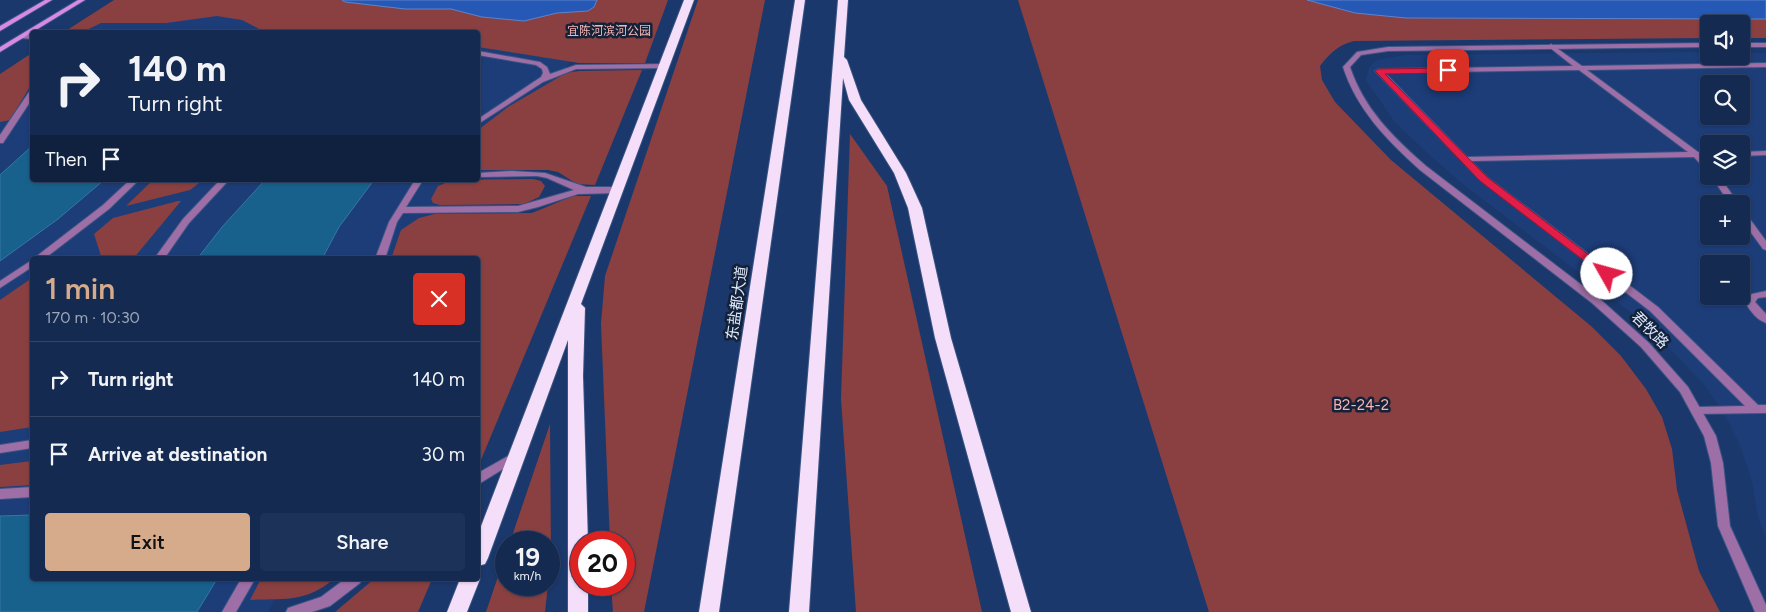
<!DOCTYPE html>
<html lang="en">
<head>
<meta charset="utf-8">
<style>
	body { margin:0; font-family:Figtree,"Noto Sans SC",sans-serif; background:#1d3258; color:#f1f3f6; height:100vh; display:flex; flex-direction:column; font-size:19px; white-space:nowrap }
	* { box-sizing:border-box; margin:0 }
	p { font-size:16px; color:#9da7b7 }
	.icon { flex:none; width:28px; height:28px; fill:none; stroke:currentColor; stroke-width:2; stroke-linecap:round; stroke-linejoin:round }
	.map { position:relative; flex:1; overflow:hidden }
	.drawer { position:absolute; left:30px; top:256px; width:450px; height:325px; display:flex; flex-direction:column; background:#142a51; border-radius:5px; box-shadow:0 1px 4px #0004,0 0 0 1px #334668 }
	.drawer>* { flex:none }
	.banner { position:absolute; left:30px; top:30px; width:450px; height:152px; border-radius:5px; box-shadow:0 1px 4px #0004,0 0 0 1px #334668; background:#142a51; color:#f1f3f6; overflow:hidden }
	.tools { position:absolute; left:1700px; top:15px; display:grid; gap:10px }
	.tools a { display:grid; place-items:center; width:50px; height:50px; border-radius:5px; background:#142a51; box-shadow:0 1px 4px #0004,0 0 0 1px #334668; font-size:25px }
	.speed { position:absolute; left:495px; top:531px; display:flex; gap:10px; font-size:25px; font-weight:700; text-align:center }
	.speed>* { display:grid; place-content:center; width:65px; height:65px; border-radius:50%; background:#142a51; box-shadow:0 1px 4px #0004,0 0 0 1px #334668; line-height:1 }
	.speed small { font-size:12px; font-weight:400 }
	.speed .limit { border:8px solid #d22; background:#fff; color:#111 }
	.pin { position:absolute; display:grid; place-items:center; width:42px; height:42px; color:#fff; margin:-21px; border-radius:10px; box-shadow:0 2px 8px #0006 }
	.me { position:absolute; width:55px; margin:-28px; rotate:308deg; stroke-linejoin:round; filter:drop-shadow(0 0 4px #0008) }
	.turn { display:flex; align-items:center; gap:18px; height:105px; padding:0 15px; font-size:22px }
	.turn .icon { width:65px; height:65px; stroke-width:2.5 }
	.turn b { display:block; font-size:35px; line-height:42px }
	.then { display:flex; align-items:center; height:48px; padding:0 15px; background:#0003; gap:10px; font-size:19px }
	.round { display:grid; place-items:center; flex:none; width:52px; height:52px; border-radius:5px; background:#1d3258 }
	.overview { display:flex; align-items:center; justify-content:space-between; height:85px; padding:0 15px }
	h1 { font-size:30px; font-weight:600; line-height:38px; color:#d6ab8b }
	.primary-button { display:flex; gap:10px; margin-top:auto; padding:10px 15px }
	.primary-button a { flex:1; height:58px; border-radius:5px; background:#d6ab8b; color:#111; font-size:20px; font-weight:600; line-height:58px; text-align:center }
	.primary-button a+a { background:#1d3258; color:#f1f3f6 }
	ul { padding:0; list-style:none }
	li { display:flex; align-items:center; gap:15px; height:75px; padding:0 15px; border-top:1px solid #334668 }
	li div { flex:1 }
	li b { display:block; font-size:19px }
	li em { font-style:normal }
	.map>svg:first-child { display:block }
</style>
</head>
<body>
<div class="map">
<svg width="1766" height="612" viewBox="0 0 1766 612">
	<rect width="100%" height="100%" fill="#1b386c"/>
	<path fill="#1d3d79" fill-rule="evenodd" d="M135,0l267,32h-316z
		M478,44l93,15 -111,200h-428v320h254l-18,33h-268v-522l32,-22v112h446z
		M1697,52h12v4h32v-3h25v486l-8,-22 -6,-36 -12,-36 -15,-30 -19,-28 -23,-25 -42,-42 -182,-139 -34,-30 -31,-30 -28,-41 3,-13 8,-7 27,-5zM1709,84h32v32h-32zM1709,144h32v32h-32zM1709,204h32v32h-32zM1709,264h32v32h-32z"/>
	<path fill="#8a4041" d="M114,0h554l-23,63h-66l-101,-16v-15h-213l-23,-12 -25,-4 -51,7h-65l-16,8 -21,1z
		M698,0h67l-121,612h-31l-2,-27h13v-43h-14l-9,-218 4,-48z
		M1018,0h748v38h-25v-14h-32v14l-355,3c-16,4 -24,12 -34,25l2,14 13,22 56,58 200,166 30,30 25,33 16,28 10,32 5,41 22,81 21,41h-511z
		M32,53v30l-22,37 -10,2v-48z
		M642,70l-47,115 -18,-1 -19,-12 -10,-2h-70v-40l30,-23 58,-34 13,-2z
		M850,134l37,52 95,426h-126l-15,-213z
		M533,179l8,2 4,5 -6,11 -15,7 -84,1 -7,-2 -2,-4 7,-13 15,-6z
		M153,180h50l-13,10 -64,16z
		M573,196h18l-113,271v-208h-87l10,-29 18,-12 16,-4 97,-1z
		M178,201h3l-48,58h-31l-8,-25 19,-16z
		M32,278v149l-32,5v-132z
		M550,424l1,133 -2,19v-34h-39z
		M32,461v24l-32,2v-22z
		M506,553v32h42l-3,27h-59z
		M261,579h73c-29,24 -48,19 -84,21z
		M374,579h58l-14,33h-83z"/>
	<path fill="#2658b5" stroke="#5d84cb" d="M342,0h255l-3,7 -6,4 -31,2 -33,8 -42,-4 -31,-8h-46l-60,-7z
		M1307,0h459v19l-360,-1 -51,-5z"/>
	<path fill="#19618d" stroke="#3477a5" d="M32,146v34h72l-46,39 -58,42v-86z
		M265,180h109l-35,47 -17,32h-125l25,-32z
		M32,515v64h185l-20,33h-197v-96z"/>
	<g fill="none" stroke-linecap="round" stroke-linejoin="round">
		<defs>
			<path id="lane" d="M22,35h10v4l-12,-1v-2z
				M1551,44l31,22 184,-3v4l-179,3 111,82h11v4l-6,1 6,6v7h-3l-12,-13 -223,4 16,16 171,130 100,98h8v8l-73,1 -2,-3 2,-3 4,-1 48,-1 -95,-95 -169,-130 -106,-110 4,-2 194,-3 -24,-19 -1,-1zM1579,70l109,82 -221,5 -82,-84z
				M478,51l62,11 7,5 3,7 26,-9 89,-1 3,2 -3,2 -89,1 -33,13 -65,42v-5l63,-42 2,-4 -1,-4 -6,-4 -58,-10z
				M29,92h3v7l-29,44h-3v-8z
				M1766,151v4l-25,1v-4z
				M512,171l33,2 41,14h31l4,3 -4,3 -39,1 -40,13 -20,5 -115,1 -6,9 -12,37h-10l14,-37 26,-42h8l-17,27 112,-1 56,-16 -27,-12 -10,-2 -59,1v-4z
				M1711,176h8l20,28h-9z
				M130,180h9l-30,29 -65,50h-11l70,-54z
				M220,180h9l-40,43 -25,36h-10l29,-40z
				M1741,210l3,1 22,30v9l-3,-1 -22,-30z
				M32,260v7l-32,21v-7z
				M1766,291v6l-8,1 -3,4 11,12v9c-9,-3 -16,-12 -21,-21l7,-8z
				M32,440v8l-32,5v-8z
				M517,451l4,1 2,3 -2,3 -39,24 -4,2v-11z
				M32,487v10l-32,2v-10z
				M241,579h14l-19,33h-14z
				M345,579h17l-2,4 -30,23 -18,6h-26l2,-4 33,-11z"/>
			<path id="street" d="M1709,43v4l-321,4 -27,4 -11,12c14,42 43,70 76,99l174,133 49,44 39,44 28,49 7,27 7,63 36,79v7h-11l-37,-86 -7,-63 -7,-27 -24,-44 -39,-45 -49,-44 -172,-133c-33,-30 -63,-60 -77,-103l14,-15 31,-5z
				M1741,43h25v4h-25z"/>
			<path id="secondary" d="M45,0h7l-52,31v-5z
				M78,0h7l-85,52v-5z"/>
			<path id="highway" d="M684,0h10l-113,304 4,4 -2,68 5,166h-7v43h7v27h-20v-272l-80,218 -3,6 -7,2v-32z
				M795,0h10l-86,612h-20z
				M838,0h10l-4,57 3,3 14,40 45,73 16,35 29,130 80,274h-20l-76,-274 -27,-130 -14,-35 -45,-73 -6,-22 -34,534h-20z
				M478,574l2,5 -13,33h-20l13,-33h18z"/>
		</defs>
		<use href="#lane" stroke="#3a5483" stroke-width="2"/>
		<use href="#street" stroke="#3a5483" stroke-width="2"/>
		<use href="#secondary" stroke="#3a5483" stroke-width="2"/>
		<use href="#highway" stroke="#3a5483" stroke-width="2"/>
		<use href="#lane" fill="#9e6fa6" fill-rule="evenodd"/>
		<use href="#street" fill="#9e6fa6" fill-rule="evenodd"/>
		<use href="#secondary" fill="#d68ae3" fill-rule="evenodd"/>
		<use href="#highway" fill="#f5def9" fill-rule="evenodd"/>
	</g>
	<path fill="#e11d48" stroke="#92132f" d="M1450,68l2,2 -4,3 -63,1 102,103 124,95v4h-7l-124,-95 -105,-110 4,-2z"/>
	<g text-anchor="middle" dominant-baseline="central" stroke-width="5" stroke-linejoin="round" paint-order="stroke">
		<g font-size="12" fill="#f5b5b3" stroke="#132139">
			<text x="609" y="31">宜陈河滨河公园</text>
		</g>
		<g font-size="15" fill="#dee9fd" stroke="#132139">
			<text transform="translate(737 303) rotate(-82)">东盐都大道</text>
			<text transform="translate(1650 330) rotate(45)">君牧路</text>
		</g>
		<g font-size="15" fill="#f5b5b3" stroke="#132139">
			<text x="1361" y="405">B2-24-2</text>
		</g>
	</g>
</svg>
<div class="tools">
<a><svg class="icon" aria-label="sound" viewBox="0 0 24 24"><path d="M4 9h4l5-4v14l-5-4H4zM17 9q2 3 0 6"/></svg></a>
<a><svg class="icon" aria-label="search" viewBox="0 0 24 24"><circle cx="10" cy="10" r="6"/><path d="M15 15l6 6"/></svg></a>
<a><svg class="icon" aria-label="layers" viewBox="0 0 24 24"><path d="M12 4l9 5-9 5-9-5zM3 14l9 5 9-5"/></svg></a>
<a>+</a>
<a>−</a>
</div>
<div class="speed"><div>19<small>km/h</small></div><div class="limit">20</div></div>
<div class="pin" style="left:1448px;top:70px;background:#d93025"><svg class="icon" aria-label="arrive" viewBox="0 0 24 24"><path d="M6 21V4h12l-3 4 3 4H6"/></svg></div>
<svg class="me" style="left:1607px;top:274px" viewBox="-20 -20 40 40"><circle r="19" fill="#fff"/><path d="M0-13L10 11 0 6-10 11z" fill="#e11d48"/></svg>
<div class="banner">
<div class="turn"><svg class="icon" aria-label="right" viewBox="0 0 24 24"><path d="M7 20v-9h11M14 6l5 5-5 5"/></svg><div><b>140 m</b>Turn right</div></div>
<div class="then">Then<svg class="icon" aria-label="arrive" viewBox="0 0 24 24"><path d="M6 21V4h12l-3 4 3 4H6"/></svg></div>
</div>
<section class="drawer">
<div class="overview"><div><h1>1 min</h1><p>170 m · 10:30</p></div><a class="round" style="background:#d93025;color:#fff"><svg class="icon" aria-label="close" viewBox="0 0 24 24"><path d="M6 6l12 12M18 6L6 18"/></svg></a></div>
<ul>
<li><svg class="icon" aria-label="right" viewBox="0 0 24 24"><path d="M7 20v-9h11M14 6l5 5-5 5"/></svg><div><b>Turn right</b></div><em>140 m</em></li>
<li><svg class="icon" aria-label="arrive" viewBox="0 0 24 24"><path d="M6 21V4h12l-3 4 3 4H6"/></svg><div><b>Arrive at destination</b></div><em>30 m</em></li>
</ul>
<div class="primary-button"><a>Exit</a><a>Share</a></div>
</section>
</div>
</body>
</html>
